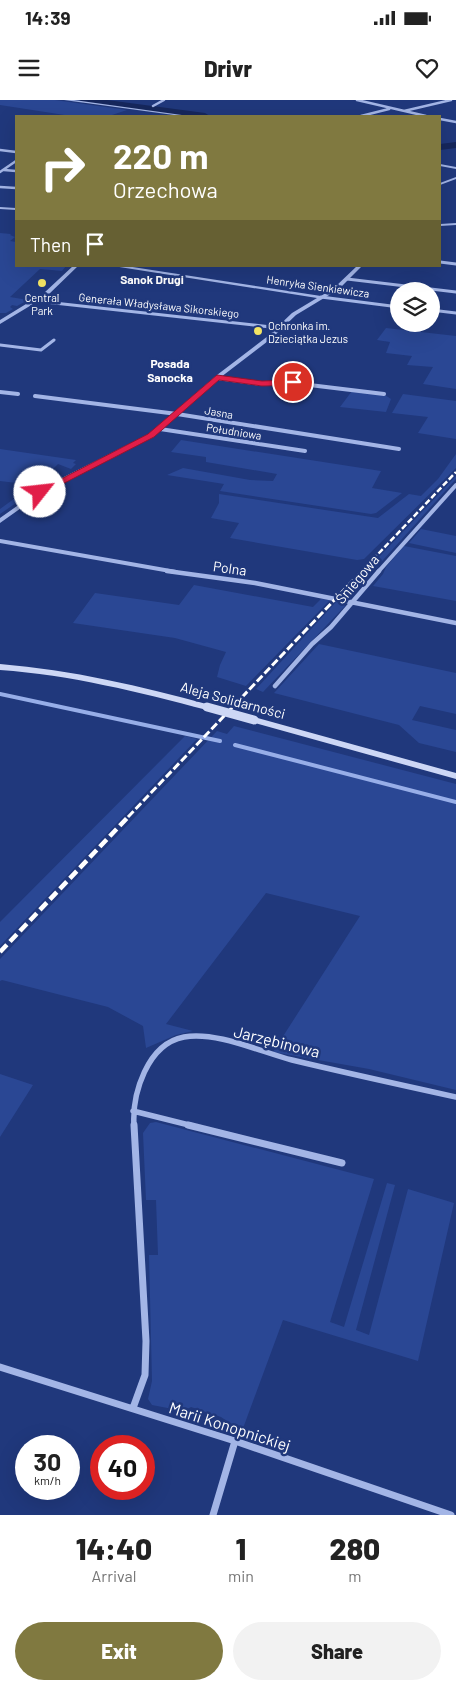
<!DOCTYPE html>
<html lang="en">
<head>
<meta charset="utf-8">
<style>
	body { margin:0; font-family:Barlow,sans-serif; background:#f2f2f2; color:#222; height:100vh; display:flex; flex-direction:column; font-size:19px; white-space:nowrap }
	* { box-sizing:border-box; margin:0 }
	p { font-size:16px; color:#767676 }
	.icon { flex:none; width:28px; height:28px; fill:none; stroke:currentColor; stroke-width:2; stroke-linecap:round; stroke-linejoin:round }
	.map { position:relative; height:1415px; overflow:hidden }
	.panel { display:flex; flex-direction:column; background:#fff; flex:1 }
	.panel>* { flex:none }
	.hud { position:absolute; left:15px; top:15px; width:426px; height:152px; border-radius:0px; box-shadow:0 5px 20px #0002; background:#807940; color:#fff; overflow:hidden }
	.fabs { position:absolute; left:390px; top:182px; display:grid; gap:10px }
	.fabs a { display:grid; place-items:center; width:50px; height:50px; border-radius:50%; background:#fff; box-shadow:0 5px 20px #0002; font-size:25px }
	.speed { position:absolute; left:15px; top:1335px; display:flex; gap:10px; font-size:25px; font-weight:700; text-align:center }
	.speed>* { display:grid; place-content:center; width:65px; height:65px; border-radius:50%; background:#fff; box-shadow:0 5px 20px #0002; line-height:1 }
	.speed small { font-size:12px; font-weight:400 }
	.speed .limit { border:8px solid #d22; background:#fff; color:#111 }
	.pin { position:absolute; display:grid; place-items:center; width:42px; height:42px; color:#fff; margin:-21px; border:2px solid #fff; border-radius:50%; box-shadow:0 1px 5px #0007 }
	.me { position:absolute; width:55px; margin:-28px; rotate:61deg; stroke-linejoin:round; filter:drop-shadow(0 0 4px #0008) }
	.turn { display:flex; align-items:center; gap:18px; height:105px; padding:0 15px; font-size:22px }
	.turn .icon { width:65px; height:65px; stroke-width:2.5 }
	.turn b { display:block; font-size:35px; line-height:42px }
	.then { display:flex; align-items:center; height:48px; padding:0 15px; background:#0003; gap:10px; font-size:19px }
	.eta { display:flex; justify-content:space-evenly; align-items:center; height:85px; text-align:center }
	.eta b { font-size:30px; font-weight:800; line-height:35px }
	.button { display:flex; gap:10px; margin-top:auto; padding:10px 15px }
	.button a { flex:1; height:58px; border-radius:30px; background:#807940; color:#fff; font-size:20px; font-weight:800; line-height:58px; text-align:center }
	.button a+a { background:#f2f2f2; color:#222 }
	.status { display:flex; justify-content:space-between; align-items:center; height:35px; padding:0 25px; background:#fff; direction:ltr }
	.status svg { height:14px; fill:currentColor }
	header { display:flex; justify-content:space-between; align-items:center; height:65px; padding:0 15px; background:#fff; font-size:22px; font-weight:800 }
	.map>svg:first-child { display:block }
</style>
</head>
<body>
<div class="status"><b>14:39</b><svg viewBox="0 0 49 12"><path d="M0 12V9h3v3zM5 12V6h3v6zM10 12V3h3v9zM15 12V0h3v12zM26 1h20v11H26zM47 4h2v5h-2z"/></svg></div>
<header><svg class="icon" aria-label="menu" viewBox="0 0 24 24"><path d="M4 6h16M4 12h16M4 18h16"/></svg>Drivr<svg class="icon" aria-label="heart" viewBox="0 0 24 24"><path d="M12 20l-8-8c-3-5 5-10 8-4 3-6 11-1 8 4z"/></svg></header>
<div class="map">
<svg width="456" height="1415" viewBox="0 0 456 1415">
	<rect width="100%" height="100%" fill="#20387c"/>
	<path fill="#2a4794" d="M0,0h55l72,10 -18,6h-38l-71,-11z
		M0,133l11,1 -1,1 5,2 -5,4 6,1v24h50l-4,5 -22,-2 -30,28 18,3 -11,6 -5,-1 -2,2 3,2 -7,4h-6z
		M386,228l70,8v53l-33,-5 10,-17 -26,-2 5,-9 -26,-3 4,-11 -13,-2z
		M352,291l33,4 6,4 -5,13 -46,-5z
		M403,294l53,7v38l-38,-6 10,-16 -36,-4z
		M181,340l200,31 -9,17 30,5 -26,20 -5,1 -151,-23 4,-7 -57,-9 16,-7 67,12 23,1 4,-7 -71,-12v-5l-35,-5z
		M0,349l76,11 -3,3 3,1 -5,5 -13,-5 -11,11 9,2 8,-3 -23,12 -41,28v-5l33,-24 -33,-4z
		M456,354v14l-92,91 -7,1 -127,-22 9,-15 -28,-5 8,-15v-9l159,24 31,-24 12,2 17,-17z
		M456,376v3l-82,91 -20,24 -7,3 -5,-1z
		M421,429l35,7v17l-47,-10z
		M404,446l52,10v45l-83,-15 10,-12 3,-7z
		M194,485l119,22 8,-8 9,1 -84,86 -29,-9 3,-12 6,-13 -51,-14 -102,-15 22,-30 84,12z
		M337,501l6,2 2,3 -82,86 -7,-3z
		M319,544l137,29v41l-36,-8 -8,14 44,10v22l-37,-9 -20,-18 -125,-32z
		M234,626l222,58v306l-87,-21 -96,-17 87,-136 -94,-23 -100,131 27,7 -17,4 -30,13 -3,-22 -35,-19 -106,-27 -2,1v-22l217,-228 10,3z
		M185,636l12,3 -197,207v-24z
		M0,974l33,11 -33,52z
		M156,1022l218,57 -44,143 14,5 43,-144 8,2 -39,145 13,5 39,-146 46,14 -36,158 -135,-41 -41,111 -21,-14 -30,-10 -8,4 -31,-6 -4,-6 4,-18 -3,-126h9l-2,-55h-10l-3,-67 7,-10z"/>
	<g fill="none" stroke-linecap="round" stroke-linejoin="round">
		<path stroke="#97aee8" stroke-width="4" d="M0,594l220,47
			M235,645l221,57"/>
		<path fill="#16275c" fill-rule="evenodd" d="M79,0h28l98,13 5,3h-26l-100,-13z
			M456,42v6l-16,2v-6z"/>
		<path stroke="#a3b5e6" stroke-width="2.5" d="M357,0l69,16
			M153,6l11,-6
			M404,11l47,-11
			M361,16l28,-7
			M440,19l16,3
			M0,50l16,2
			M4,70l12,1
			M0,72l16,-11
			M0,87l16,1"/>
		<path stroke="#a3b5e6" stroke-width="3" d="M440,162l16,2
			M347,179l109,13
			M321,197l78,10
			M36,201l244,27
			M431,210l25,3
			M0,245l41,5 13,-10"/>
		<path stroke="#a3b5e6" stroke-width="4" d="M217,278l45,6 31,-1 91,11
			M0,292l18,2
			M35,296l142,18 222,35
			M160,329l145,22
			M0,441l176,31
			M378,472l78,-87"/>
		<path stroke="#a3b5e6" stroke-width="4.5" d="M167,471l88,12 201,40
			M275,586l37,-42 19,-17 48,-56"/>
		<path stroke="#a3b5e6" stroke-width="5.5" d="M133,1011l60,15
			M134,1026c-2,-32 13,-82 50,-89 32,-6 77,15 108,23 54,13 109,25 164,37"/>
		<path stroke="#a3b5e6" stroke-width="7" d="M188,1025l154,38
			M0,1267l235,74 216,74
			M133,1308l12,-33 1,-34 -12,-216
			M213,1415l22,-74"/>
		<path fill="#a3b5e6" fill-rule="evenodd" d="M64,0h10l115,16h-8z
			M440,64l16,3v2l-16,-3z
			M456,77v2l-16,6v-2z
			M0,107l16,1v2l-16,-1z
			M456,123v2l-16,1v-2z
			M73,166h5l-30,29 -48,29v-4l44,-27z
			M113,166h13l195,30 14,-9 22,-21h5l-23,23 -43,26 -24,23 -51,39 -68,59 -105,53 -48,34v-5l44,-31 105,-53 68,-59 51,-39 24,-23 25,-15z"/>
		<path fill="#cdd7f5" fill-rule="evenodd" d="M0,564c72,6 141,22 210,41l2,2 -5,3c-69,-18 -136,-35 -207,-40z
			M254,617l202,56v6l-205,-57 -2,-2 2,-2z"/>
		<path stroke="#fff" stroke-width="2.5" stroke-dasharray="6 2.5" stroke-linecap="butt" d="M361,472l95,-100"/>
		<path stroke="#fff" stroke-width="3" stroke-dasharray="8 3" stroke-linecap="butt" d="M128,717l234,-246"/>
		<path stroke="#fff" stroke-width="4.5" stroke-dasharray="10 4.5" stroke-linecap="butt" d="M0,852l129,-136"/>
		<path stroke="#cdd7f5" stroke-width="9" d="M207,607l47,13"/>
	</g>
	<path fill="#e11d48" stroke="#92132f" d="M217,275l45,6 31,-1 3,2 -3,3 -31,1 -43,-6 -65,57 -111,57 -7,-2 112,-58z"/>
	<g fill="#f3e464" stroke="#20387c" stroke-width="2">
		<circle cx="42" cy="183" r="5"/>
		<circle cx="258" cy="231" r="5"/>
	</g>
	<g text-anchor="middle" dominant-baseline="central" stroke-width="5" stroke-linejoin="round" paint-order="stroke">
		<g font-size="11" fill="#fff" stroke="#20387c">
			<text transform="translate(318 186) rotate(8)">Henryka Sienkiewicza</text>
			<text transform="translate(159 205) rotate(6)">Generała Władysława Sikorskiego</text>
			<text transform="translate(219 312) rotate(10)">Jasna</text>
			<text transform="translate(234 331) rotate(9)">Południowa</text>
		</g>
		<g font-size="11" fill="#fff" stroke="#20387c">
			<text x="42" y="197">Central<tspan x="42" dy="13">Park</tspan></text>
			<text x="268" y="225" text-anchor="start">Ochronka im.<tspan x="268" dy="13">Dzieciątka Jezus</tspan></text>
		</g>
		<g font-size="12" font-weight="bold" fill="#fff" stroke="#20387c">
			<text x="152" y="179">Sanok Drugi</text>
			<text x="170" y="263">Posada<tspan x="170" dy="14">Sanocka</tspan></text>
		</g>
		<g font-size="14" fill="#fff" stroke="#20387c">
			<text transform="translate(230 468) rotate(8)">Polna</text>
			<text transform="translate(357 479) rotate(-50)">Śniegowa</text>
			<text transform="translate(233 600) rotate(15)">Aleja Solidarności</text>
		</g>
		<g font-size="16" fill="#fff" stroke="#20387c">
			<text transform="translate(277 941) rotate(14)">Jarzębinowa</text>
			<text transform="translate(230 1326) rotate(18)">Marii Konopnickiej</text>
		</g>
	</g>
</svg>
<div class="fabs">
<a><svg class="icon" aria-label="layers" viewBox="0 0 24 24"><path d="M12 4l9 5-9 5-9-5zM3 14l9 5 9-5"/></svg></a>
</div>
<div class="speed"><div>30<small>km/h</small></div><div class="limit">40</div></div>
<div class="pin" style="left:293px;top:282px;background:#d93025"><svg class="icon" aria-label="arrive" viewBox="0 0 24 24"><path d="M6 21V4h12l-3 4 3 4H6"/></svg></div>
<svg class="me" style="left:40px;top:392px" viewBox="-20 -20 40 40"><circle r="19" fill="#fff"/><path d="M0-13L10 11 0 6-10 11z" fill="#e11d48"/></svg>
<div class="hud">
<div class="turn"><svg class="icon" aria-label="right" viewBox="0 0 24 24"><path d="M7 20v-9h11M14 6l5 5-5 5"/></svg><div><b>220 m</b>Orzechowa</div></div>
<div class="then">Then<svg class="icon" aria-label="arrive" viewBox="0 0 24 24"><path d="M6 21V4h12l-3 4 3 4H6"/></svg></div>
</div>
</div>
<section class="panel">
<div class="eta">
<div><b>14:40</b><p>Arrival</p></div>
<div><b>1</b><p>min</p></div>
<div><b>280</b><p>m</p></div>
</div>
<div class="button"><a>Exit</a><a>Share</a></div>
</section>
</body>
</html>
